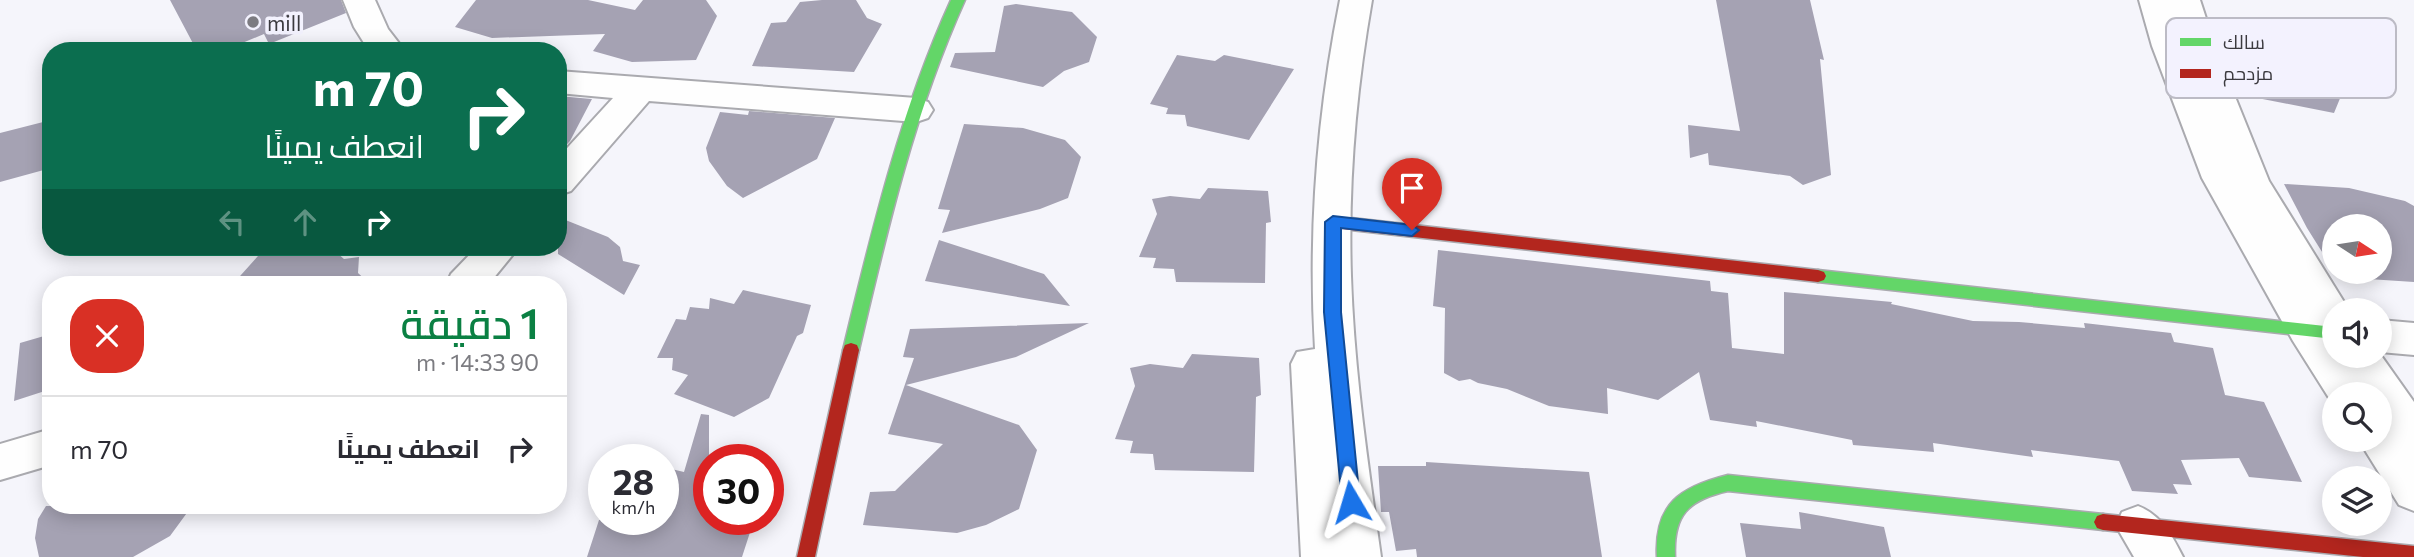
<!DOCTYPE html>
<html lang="ar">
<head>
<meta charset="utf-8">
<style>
	body { margin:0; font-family:Commissioner,Cairo,sans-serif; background:#f7f7f7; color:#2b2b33; direction:rtl; height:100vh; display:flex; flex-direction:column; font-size:26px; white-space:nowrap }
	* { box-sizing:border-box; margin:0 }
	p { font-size:23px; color:#7c7c81 }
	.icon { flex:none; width:38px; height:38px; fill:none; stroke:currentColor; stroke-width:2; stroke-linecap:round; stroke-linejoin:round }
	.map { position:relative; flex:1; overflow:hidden; direction:ltr }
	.side { position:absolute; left:42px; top:276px; width:525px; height:238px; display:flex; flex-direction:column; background:#fff; border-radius:28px; box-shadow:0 4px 18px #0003; direction:rtl }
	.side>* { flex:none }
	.hud { position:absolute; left:42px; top:42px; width:525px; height:214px; border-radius:28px; box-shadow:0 4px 18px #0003; direction:rtl; background:#0b6e4f; color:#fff; overflow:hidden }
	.needle { width:46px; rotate:102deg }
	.tools { position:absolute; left:2322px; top:214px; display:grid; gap:14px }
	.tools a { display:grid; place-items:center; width:70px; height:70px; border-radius:50%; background:#fff; box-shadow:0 4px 18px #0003; font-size:35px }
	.speed { position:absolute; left:588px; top:444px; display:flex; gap:14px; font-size:35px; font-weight:700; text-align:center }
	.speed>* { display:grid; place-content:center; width:91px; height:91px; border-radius:50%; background:#fff; box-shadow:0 4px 18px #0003; line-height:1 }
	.speed small { font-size:18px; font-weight:400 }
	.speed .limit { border:10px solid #d22; background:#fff; color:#111 }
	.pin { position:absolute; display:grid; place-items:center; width:60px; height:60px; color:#fff; margin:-72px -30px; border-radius:50% 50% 50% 0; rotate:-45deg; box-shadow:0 0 7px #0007 }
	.pin .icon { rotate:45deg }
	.me { position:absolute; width:77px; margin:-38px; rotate:353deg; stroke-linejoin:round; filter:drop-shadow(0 0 5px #0008) }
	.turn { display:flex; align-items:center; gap:24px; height:147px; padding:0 28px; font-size:32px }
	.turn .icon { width:91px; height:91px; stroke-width:2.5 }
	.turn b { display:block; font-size:49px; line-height:60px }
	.lanes { display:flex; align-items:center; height:66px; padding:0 28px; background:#0003; justify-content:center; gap:35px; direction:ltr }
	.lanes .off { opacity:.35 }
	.round { display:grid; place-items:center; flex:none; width:74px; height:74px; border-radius:28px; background:#f7f7f7 }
	.summary { display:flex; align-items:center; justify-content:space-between; height:119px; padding:0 28px }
	h1 { font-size:42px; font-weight:600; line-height:52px; color:#0b8043 }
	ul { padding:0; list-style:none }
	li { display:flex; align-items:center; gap:21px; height:105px; padding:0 28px; border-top:2px solid #e1e1e2 }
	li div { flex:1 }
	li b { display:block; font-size:26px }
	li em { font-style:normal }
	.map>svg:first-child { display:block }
</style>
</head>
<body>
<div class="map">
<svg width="2414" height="557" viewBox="0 0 2414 557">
	<rect width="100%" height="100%" fill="#f5f5fb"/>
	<path fill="#a5a2b3" d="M170,0h171l5,13 -77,31 -5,-10 -41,17h-26z
		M476,0h112l47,10 8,-10h63l11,16 -21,44 -64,2 -39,-11 12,-17 -113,4 -37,-11z
		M822,0h34l11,18 15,6 -28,48 -102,-6 19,-43 15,-1 14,-20z
		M1716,0h94l14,60 -4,-1 11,116 -28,10 -13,-9 -81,-11 -1,-12 -18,5 -2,-33 52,6z
		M1016,4l56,8 25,25 -8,25 -25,9 -21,16 -93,-20 5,-14 40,-1 9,-46z
		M2216,25l77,9 49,27 15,26 -16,9 -7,17 -97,-19 -8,-19 23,1z
		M1177,55l38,6 9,-6 70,14 -45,71 -62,-14 -2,-11 -19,-1 2,-6 -18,-4z
		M558,96l34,3 -22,42 -12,13z
		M749,111l86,7 -18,41 -74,39 -16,-12 -18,-25 -3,-13 14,-36 28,3z
		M51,120v48l-51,14v-49z
		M964,124l59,4 42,12 16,17 -13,41 -28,11 -98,24 8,-23 -12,-1z
		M2284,184l65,4 56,13 9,5v76l-76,-5 -3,-6h45v-45h-46v45l-27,-43z
		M1208,188l60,3 3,31 -5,1 -1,60 -89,-1 -2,-13 -21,-1 3,-10 -17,-1 18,-43 -5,-15 18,-3 30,3z
		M558,217l50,20 12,10 3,14 17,4 -16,30 -66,-41z
		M939,240l105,34 26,32 -145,-25z
		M266,247h64l14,12 15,-2 -1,16 13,12h-139z
		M1438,250l272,31 1,10 17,2 4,55 52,6v-62l108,10 -1,2 82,17 46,1 66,6 -1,-5 87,10 3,9 39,6 12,47 39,7 38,80 -53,-5 -10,-19 -58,2 11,25 -19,-1 5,10 -46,-3 -13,-30 -88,-11 2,7 -100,-14 1,9 -81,-7 -1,-5 -96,-19 1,6 -47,-7 -11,-48 -41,28 -51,-12 1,26 -59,-8 -42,-17 -29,-6 -8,-4 -11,2 -15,-8 1,-65 -12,-2z
		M743,290l68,15 -8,28 -6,3 -28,62 -35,19 -60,-23 14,-19 -16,-5 1,-12h-16l19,-39 10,1 4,-13 19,2 1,-11 24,6z
		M1089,323l-73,34 -110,28 113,40 18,25 -18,59 -33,16 -29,8 -94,-8 7,-33 25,-1 48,-47 -55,-10 26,-76 -11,-1 7,-28z
		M51,334v55l-37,12 6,-58z
		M1192,354l67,4 2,37 -5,2 -2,75 -99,-2 -2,-16 -23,-1 3,-12 -18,-2 20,-53 -5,-18 20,-4 33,4z
		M701,414l8,1v105h45l-12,37h-155l12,-37h64v-53l21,5z
		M1426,462l163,10 13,85h-185l-1,-8 -20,2 -7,-39h-8l-3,-46h48z
		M46,506h146l-22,30 -37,21h-94l-4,-19 3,-19z
		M1799,512l85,15 7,30h-145l-6,-34 61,6z"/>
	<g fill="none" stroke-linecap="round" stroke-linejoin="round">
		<defs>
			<path id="street" d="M343,0h32l13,29 17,22h-36l-15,-24z
				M1340,0h32c-16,91 -24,183 -21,276 3,94 17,188 30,281h-80l-10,-193 6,-12 18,-3c-7,-117 2,-234 25,-349z
				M2139,0h61l17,52 52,129 80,129h-15v24l-3,-1 3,6v16l46,-1 34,48v109l-15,-6 -41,-66h22v-45h-46v12l-41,-65 -91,-163 -50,-132z
				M558,71l358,27 12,4 5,8 -5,8 -12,4 -267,-21 -78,90 -13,4v-37l55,-60 -55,-5z
				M477,247h42l-31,38h-42l5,-11z
				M2380,320l34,3v32l-34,-3z
				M51,429v36l-51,15v-36z
				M2138,506c23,9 34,29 45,51h-49l-18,-31 6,-14z"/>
			<path id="fast" d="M951,0h14c-51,113 -78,230 -106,350l-2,5h-12l-2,-5c29,-120 57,-238 108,-350z
				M1818,270l516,57v12l-516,-57 -6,-2 -2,-4 2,-4z
				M1728,475l375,39 6,2 3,6 -3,6 -6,2 -375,-39c-40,9 -55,24 -53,66h-18c-3,-53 23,-70 71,-82z"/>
			<path id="jam" d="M1333,216l485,54 6,2 2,4 -2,4 -6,2 -485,-54 -8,-6z
				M851,343l6,2 2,5 -44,207h-18l46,-207 2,-5z
				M2103,514l311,32v11h-51l-260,-27 -6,-2 -3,-6 3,-6z"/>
		</defs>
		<use href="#street" stroke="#aaaaaf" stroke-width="4"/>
		<use href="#fast" stroke="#aaaaaf" stroke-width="3"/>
		<use href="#jam" stroke="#aaaaaf" stroke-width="3"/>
		<use href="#street" fill="#fefefe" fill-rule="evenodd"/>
		<use href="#fast" fill="#63d668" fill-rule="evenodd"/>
		<use href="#jam" fill="#b3261e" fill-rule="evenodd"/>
	</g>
	<path fill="#1a73e8" stroke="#114b97" stroke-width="2" d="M1333,216l79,9 7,5 -7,6 -71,-8v84l19,190 -2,5 -7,2 -6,-2 -3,-5 -18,-190 1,-90z"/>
	<circle fill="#7c7b81" stroke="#f3f2fe" stroke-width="2.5" cx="253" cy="22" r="7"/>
	<g text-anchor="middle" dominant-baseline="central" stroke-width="7" stroke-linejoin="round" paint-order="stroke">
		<g font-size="21" fill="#3b3a3f" stroke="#f3f2fe" text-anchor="start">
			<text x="267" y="22">mill</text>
		</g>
	</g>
	<rect x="2166" y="18" width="230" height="80" rx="10" fill="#f3f2fe" stroke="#bcbbc5" stroke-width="2"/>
	<rect x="2180" y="38" width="31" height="8" fill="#63d668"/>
	<rect x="2180" y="69" width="31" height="9" fill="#b3261e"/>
	<g font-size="19" fill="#3b3a3f">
		<text x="2223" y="49">سالك</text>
		<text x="2223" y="80">مزدحم</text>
	</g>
</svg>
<div class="tools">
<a><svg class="needle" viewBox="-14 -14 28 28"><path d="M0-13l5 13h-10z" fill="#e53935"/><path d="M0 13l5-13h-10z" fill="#7c7c81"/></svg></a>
<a><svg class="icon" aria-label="sound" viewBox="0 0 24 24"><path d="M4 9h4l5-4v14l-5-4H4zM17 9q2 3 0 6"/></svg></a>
<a><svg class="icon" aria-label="search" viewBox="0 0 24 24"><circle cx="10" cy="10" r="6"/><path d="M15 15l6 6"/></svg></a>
<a><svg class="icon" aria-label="layers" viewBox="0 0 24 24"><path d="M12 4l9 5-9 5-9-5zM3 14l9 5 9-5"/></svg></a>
</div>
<div class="speed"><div>28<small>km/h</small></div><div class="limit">30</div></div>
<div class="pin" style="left:1412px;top:230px;background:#d93025"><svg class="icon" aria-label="arrive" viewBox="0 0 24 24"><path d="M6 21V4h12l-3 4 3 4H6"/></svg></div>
<svg class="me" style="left:1351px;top:502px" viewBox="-20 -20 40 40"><path d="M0-17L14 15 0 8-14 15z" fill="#1a73e8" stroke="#fff" stroke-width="4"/></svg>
<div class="hud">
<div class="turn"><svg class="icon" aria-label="right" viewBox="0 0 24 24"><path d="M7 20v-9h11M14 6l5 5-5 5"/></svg><div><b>70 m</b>انعطف يمينًا</div></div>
<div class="lanes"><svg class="icon off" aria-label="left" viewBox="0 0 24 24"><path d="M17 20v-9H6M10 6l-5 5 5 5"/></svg><svg class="icon off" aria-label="ahead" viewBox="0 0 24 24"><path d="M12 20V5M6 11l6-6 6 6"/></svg><svg class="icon" aria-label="right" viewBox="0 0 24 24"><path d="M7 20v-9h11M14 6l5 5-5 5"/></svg></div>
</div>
<section class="side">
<div class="summary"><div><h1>1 دقيقة</h1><p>90 m · 14:33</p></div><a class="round" style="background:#d93025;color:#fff"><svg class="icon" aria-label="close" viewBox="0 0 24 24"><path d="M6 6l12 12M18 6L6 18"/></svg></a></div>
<ul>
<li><svg class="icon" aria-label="right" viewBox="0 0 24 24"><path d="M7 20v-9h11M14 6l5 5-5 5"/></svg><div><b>انعطف يمينًا</b></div><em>70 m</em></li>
</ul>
</section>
</div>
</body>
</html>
